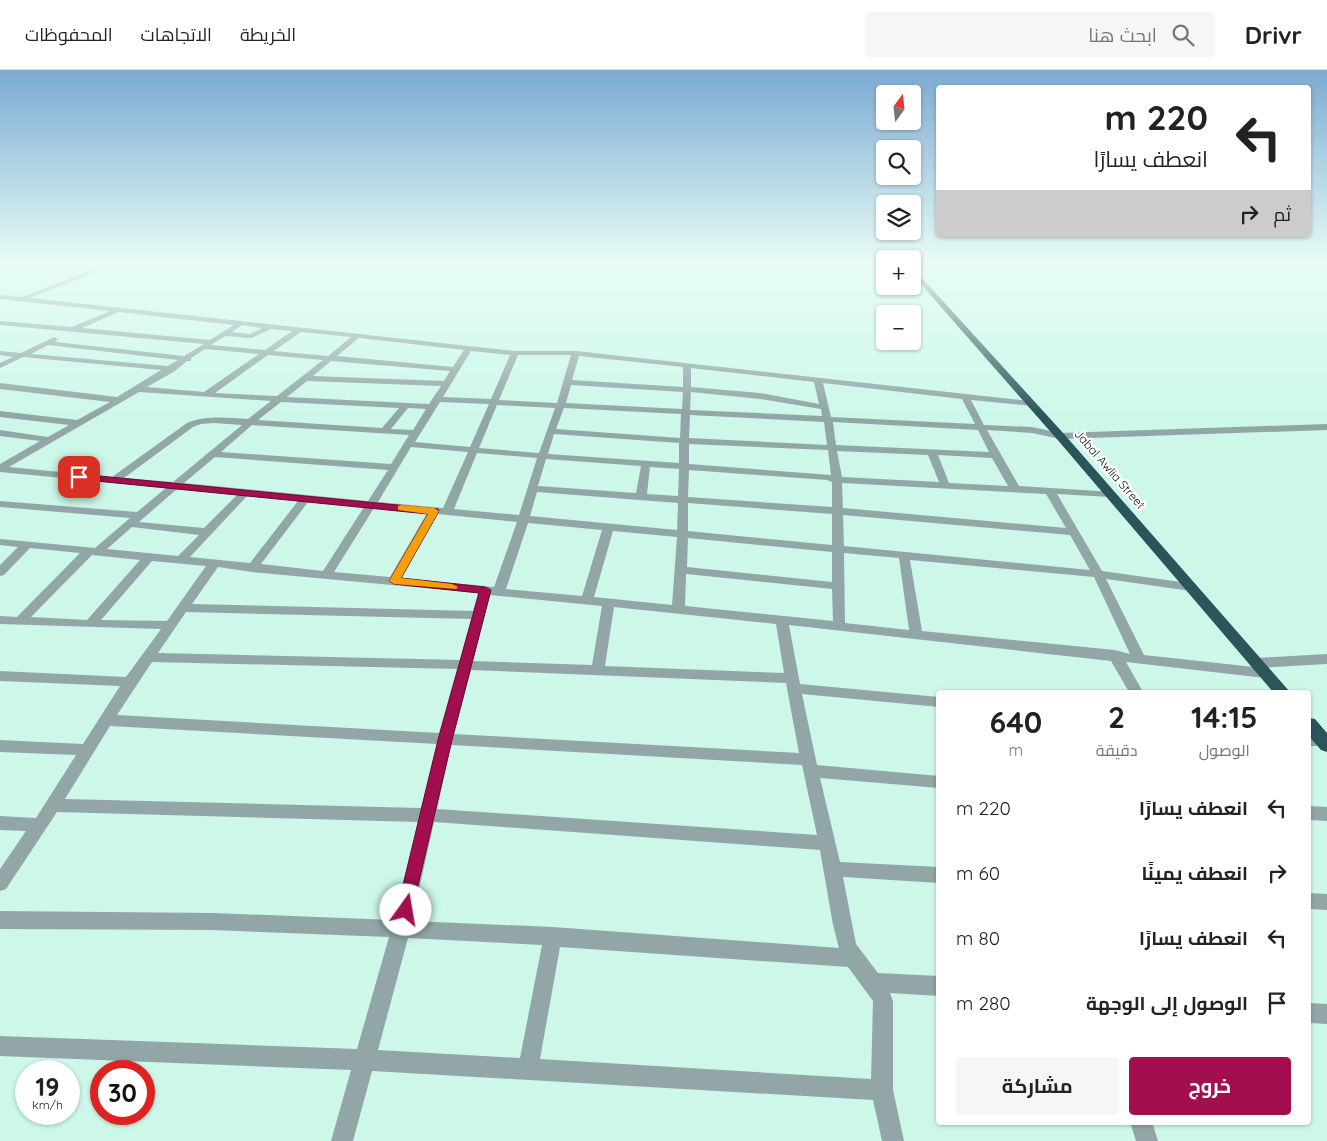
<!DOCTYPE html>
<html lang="ar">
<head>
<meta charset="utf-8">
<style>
	body { margin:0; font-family:Quicksand,Cairo,sans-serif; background:#f6f6f6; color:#222; direction:rtl; height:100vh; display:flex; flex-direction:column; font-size:19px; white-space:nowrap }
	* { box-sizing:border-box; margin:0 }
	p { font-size:16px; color:#767676 }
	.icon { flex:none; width:28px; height:28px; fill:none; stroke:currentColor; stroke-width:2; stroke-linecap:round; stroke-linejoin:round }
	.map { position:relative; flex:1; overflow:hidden; direction:ltr }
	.details { position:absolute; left:936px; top:620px; width:375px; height:435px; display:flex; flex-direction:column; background:#fff; border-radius:5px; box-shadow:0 1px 4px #0004; direction:rtl }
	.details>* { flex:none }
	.banner { position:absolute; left:936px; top:15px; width:375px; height:152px; border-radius:5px; box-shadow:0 1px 4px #0004; direction:rtl; background:#fff; color:#222; overflow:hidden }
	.needle { width:32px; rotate:15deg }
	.fabs { position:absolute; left:876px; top:15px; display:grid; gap:10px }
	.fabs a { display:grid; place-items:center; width:45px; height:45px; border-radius:5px; background:#fff; box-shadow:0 1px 4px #0004; font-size:25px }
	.speed { position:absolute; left:15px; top:990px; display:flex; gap:10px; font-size:25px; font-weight:700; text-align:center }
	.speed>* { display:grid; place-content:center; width:65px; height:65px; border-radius:50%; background:#fff; box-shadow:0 1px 4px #0004; line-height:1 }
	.speed small { font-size:12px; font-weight:400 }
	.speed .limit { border:8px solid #d22; background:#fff; color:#111 }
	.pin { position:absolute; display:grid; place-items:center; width:42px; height:42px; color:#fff; margin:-21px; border-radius:10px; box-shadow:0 2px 8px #0006 }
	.me { position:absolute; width:55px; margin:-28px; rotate:13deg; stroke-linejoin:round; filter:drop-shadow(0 0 4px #0008) }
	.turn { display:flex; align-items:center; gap:18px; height:105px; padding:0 20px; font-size:22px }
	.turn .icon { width:65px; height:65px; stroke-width:2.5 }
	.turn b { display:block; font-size:35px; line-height:42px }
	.then { display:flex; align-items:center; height:48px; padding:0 20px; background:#0003; gap:10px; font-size:19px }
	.eta { display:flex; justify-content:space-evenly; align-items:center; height:85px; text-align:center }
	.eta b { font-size:30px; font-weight:700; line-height:35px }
	.primary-button { display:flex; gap:10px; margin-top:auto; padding:10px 20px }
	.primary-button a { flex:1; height:58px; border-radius:5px; background:#a30e4e; color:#fff; font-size:20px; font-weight:700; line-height:58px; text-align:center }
	.primary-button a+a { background:#f6f6f6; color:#222 }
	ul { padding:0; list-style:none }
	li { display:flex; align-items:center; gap:15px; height:65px; padding:0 20px }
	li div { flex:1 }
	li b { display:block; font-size:19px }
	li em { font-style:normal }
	header { display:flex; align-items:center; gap:30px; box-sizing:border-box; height:70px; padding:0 25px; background:#fff; border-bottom:1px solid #e0e0e0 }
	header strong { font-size:24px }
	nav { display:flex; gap:28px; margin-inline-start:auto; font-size:18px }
	.search { width:350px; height:45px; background:#f6f6f6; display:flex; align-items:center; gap:12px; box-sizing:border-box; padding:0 18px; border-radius:5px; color:#767676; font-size:19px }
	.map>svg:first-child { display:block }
</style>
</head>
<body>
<header>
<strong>Drivr</strong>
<div class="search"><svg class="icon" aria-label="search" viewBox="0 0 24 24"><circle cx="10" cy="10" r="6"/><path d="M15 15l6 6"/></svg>ابحث هنا</div>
<nav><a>الخريطة</a><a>الاتجاهات</a><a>المحفوظات</a></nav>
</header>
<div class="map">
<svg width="1327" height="1071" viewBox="0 0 1327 1071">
	<rect width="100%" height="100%" fill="#cdf8e9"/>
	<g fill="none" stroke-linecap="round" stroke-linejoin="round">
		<path fill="#92a6a8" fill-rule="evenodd" d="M107,194l7,1 -84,33 485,53h61l454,50 4,3 -1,2 -62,-6 13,25 48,2 28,6 267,-9v6l-267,9 -28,-6 -45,-3 32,56 95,6 1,2 -1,2 -4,1 -53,-3 45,77 93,13 2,3 -2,3 -4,1 -85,-12 38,76 110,12 -5,-4 2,-3 5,-2 71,-4v10l-69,4 12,2 2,3 -2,3 -5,2 -139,-16 17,30h-14l-18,-31 -322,-36 11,59 139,13v10l-137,-13 15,71 122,11v12l-119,-10 20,84 99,5v16l-96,-6 13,67 22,29 61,3v20l-49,-3 3,8v89l11,51h-22l-9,-41 -501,-29 -19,70h-22l20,-71 -351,-14v-20l357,13 32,-112 -176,-7 -213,-1v-18l213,2 181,7 24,-98 -361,-10 -51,77 -6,2v-22l26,-38 -26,-1v-14l36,2 40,-63 -76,-3v-12l83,4 37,-58 -120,-5v-10l126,6 35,-48 -161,-5v-8l17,1 63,-64 -50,-5 -26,27 -4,1v-11l18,-18 -18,-2v-6l95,9 35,-30 -130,-11v-6l137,11 29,-24 -166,-16v-8l40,-23 -40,-5v-6l48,7 21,-12 -69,-8v-6l77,9 33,-18 -110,-13v-6l117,14 44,-27 -138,-13 -23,11v-5l13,-6 -13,-2v-4l21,2 33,-16 4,2 -3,3 129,14 20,-12 -204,-19v-4l72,6 38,-16 -110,-12v-4l22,2zM119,242l115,13 -24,15 -128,-12zM242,255l20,3 -12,6 -18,-2zM271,259l21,2 -27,19 -54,-5 14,-9 26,2zM301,262l50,5 -23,19 -54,-5zM359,268l105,12 -11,17 -116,-11zM48,275l130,15 -10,6 -137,-12zM205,279l54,5 -55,38 -57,-5 28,-16 12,-10h4v-3zM471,281l39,4 -19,44 -48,-2zM268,285l55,5 -46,36 -62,-3zM518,285h53l-14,48 -58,-3zM579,286l104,11v20l-111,-7zM331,291l119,10 -6,10 -131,-5zM691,298l123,14 5,22 -59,-11 -69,-6zM307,311l134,5 -12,18 -142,-7zM823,313l139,16 13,25 -144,-7zM571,315l112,7 -1,17 -116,-6zM139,322l132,9 -23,18c-21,-1 -41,-4 -61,4l-75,54 -103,-10zM691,322l69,7 61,10 1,7 -132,-6zM281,332l118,6 -17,20 -124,-8zM440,332l49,2 -19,43 -55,-5zM497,335l58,3 -16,45 -60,-5zM408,338l18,1 -13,21 -22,-1zM564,338l117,6 -1,24 -124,-9zM690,345l134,7 3,23 -138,-7zM833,352l145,8 11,22 -153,-7zM214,353l28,2 -69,57 -49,-4 69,-51 8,-3zM252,355l157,10 -18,29 -170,-12zM554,364l125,9v20l-131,-9zM689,374l139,6 3,25 -142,-11zM411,377l57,5 -25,56 -65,-6zM837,381l91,4 11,27 -97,-5zM477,383l60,5 -18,57 -65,-6zM938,385l54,3 16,28 -59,-3zM215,387l173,13 -20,31 -184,-18zM546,389l95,7 -5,27 -98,-7zM650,397l29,2 -1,27 -31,-2zM689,400l138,10 5,2v25l-144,-10zM842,413l204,11 20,34 -223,-20zM177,419l60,6 -33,33 -65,-6zM537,422l141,11 -1,27 -147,-14zM247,426l51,5 -48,62 -60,-6zM308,432l56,5 -41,64 -62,-7zM688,433l144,11v31l-144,-14zM374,438l53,5 -37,64 -56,-5zM438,444l79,8 -23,65 -92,-9zM843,445l227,20 20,35 -246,-24zM528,453l74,7 -20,66 -76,-7zM132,457l67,8 -21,21 -71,-7zM613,461l64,6 -5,68 -78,-8zM688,468l144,14v30l-145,-15zM844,483l55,5 10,72 -64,-7zM92,485l48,5 -53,60 -56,-3zM910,490l184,17 36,77 -15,-4 -193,-19zM152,491l54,5 -39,55 -66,-1zM218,497l34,5 226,21 -5,18 -281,-7zM686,504l146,15 1,32 -148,-15zM490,525l112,11 -10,59 -119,-4zM614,537l162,17 8,49 -179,-7zM186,542l285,7 -11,41 -302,-7zM152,592l305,7 -18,64 -322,-18zM471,600l315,13 13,70 -345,-19zM110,656l327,18 -16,64 -356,-9zM451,675l351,20 15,70 -380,-26zM434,752l386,28 13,75 6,23 -286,-21 -141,-6zM408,868l134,7 -22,113 -142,-8zM560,877l288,20 25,34 -2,78 -331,-20z
			M1309,664l18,2v10h-18z
			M1309,736l18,1v14l-18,-1z
			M1309,823l18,1v16l-18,-1z
			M1309,933l18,1v20l-18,-1z
			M1130,1052h22l6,19h-22z"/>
		<path fill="#2a565b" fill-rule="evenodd" d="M912,197l152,167 226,258h-17l-217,-254 -144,-164z
			M1309,648l6,1 12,14v19l-6,-2 -12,-14z"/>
	</g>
	<linearGradient id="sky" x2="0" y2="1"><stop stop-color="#7baad2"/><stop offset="0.56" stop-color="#e8fcf5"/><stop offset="1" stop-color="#e8fcf5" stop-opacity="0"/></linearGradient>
	<rect width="1327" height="344" fill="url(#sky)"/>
	<path fill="#a30e4e" stroke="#6a0933" d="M79,404l359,35 1,2 -38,67 84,9 6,3 -39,150 -41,175 -5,2 -6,-2 -3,-5 41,-170 41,-147 -85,-9 -5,-3 39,-67 -352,-35v-4z"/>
	<path fill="#f59e0b" d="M402,435l32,3 5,3 -38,67 51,6 6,3 -2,2 -62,-5 -5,-3 39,-67 -30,-4v-4z"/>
	<g text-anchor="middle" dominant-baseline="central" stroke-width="4.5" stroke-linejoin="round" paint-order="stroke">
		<g font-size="12" fill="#05140f" stroke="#fff">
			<text transform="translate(1110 399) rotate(49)">Jabal Awlia Street</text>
		</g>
	</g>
</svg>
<div class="fabs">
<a><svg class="needle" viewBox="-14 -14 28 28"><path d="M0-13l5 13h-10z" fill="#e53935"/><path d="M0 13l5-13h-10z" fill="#767676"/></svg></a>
<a><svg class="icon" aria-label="search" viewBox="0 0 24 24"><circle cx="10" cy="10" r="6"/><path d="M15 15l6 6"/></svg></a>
<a><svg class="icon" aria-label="layers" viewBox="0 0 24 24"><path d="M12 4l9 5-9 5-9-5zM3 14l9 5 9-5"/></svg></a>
<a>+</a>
<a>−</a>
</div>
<div class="speed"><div>19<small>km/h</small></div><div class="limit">30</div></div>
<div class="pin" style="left:79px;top:407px;background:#d93025"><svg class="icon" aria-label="arrive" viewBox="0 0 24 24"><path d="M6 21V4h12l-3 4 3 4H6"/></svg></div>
<svg class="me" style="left:406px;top:840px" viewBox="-20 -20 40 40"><circle r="19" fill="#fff"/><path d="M0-13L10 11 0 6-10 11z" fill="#a30e4e"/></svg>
<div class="banner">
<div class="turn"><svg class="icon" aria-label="left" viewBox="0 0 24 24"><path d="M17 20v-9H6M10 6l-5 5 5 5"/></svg><div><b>220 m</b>انعطف يسارًا</div></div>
<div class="then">ثم<svg class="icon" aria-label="right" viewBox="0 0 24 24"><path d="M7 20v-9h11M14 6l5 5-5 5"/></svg></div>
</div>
<section class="details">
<div class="eta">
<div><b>14:15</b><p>الوصول</p></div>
<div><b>2</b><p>دقيقة</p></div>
<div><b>640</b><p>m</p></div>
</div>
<ul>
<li><svg class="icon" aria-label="left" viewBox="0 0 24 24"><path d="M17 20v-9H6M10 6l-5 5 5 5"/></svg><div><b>انعطف يسارًا</b></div><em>220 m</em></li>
<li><svg class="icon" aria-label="right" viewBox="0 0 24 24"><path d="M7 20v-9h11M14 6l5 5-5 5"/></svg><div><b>انعطف يمينًا</b></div><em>60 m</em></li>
<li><svg class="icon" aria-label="left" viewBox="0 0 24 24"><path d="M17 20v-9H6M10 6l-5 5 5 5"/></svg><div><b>انعطف يسارًا</b></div><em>80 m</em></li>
<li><svg class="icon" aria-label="arrive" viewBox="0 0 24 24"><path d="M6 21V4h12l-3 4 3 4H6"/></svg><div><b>الوصول إلى الوجهة</b></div><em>280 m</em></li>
</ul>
<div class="primary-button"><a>خروج</a><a>مشاركة</a></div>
</section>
</div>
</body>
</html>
